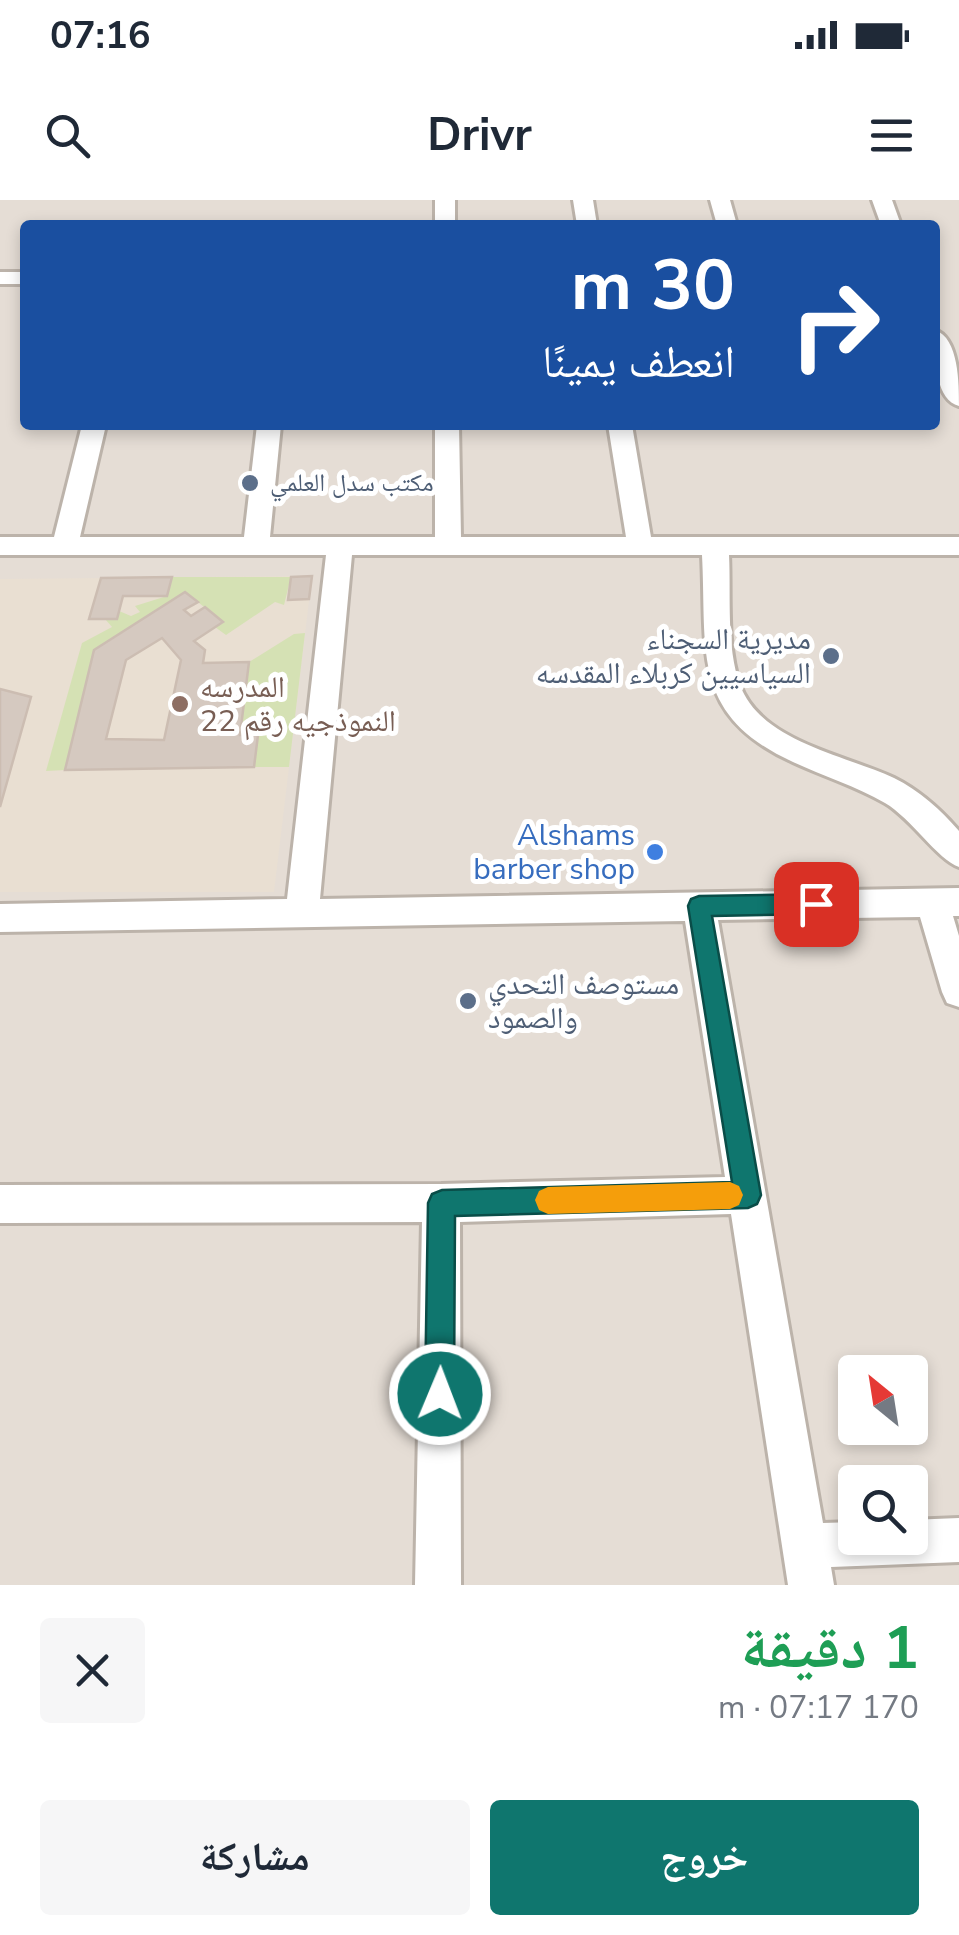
<!DOCTYPE html>
<html lang="ar">
<head>
<meta charset="utf-8">
<style>
	body { margin:0; font-family:"Nunito Sans","Noto Naskh Arabic",sans-serif; background:#f6f6f7; color:#1f2937; direction:rtl; height:100vh; display:flex; flex-direction:column; font-size:38px; white-space:nowrap }
	* { box-sizing:border-box; margin:0 }
	p { font-size:32px; color:#747a83 }
	.icon { flex:none; width:55px; height:55px; fill:none; stroke:currentColor; stroke-width:2; stroke-linecap:round; stroke-linejoin:round }
	.map { position:relative; height:1385px; overflow:hidden; direction:ltr }
	.drawer { display:flex; flex-direction:column; background:#fff; flex:1 }
	.drawer>* { flex:none }
	.banner { position:absolute; left:20px; top:20px; width:920px; height:210px; border-radius:10px; box-shadow:0 5px 15px #0003; direction:rtl; background:#1a4fa0; color:#fff; overflow:hidden }
	.needle { width:65px; rotate:330deg }
	.buttons { position:absolute; left:838px; top:1155px; display:grid; gap:20px }
	.buttons a { display:grid; place-items:center; width:90px; height:90px; border-radius:10px; background:#fff; box-shadow:0 5px 15px #0003; font-size:50px }
	.pin { position:absolute; display:grid; place-items:center; width:85px; height:85px; color:#fff; margin:-42px; border-radius:20px; box-shadow:0 5px 15px #0006 }
	.me { position:absolute; width:110px; margin:-55px; rotate:1deg; stroke-linejoin:round; filter:drop-shadow(0 0 8px #0008) }
	.turn { display:flex; align-items:center; gap:35px; height:210px; padding:0 40px; font-size:45px }
	.turn .icon { width:130px; height:130px; stroke-width:2.5 }
	.turn b { display:block; font-size:70px; line-height:85px }
	.round { display:grid; place-items:center; flex:none; width:105px; height:105px; border-radius:10px; background:#f6f6f7 }
	.head { display:flex; align-items:center; justify-content:space-between; height:170px; padding:0 40px }
	h1 { font-size:60px; font-weight:700; line-height:75px; color:#1e9e55 }
	.primary-button { display:flex; gap:20px; margin-top:auto; padding:20px 40px }
	.primary-button a { flex:1; height:115px; border-radius:10px; background:#0f766e; color:#fff; font-size:40px; font-weight:700; line-height:115px; text-align:center }
	.primary-button a+a { background:#f6f6f7; color:#1f2937 }
	.status { display:flex; justify-content:space-between; align-items:center; height:70px; padding:0 50px; background:#fff; direction:ltr }
	.status svg { height:28px; fill:currentColor }
	header { display:flex; justify-content:space-between; align-items:center; height:130px; padding:0 40px; background:#fff; font-size:45px; font-weight:700 }
	.map>svg:first-child { display:block }
</style>
</head>
<body>
<div class="status"><b>07:16</b><svg viewBox="0 0 49 12"><path d="M0 12V9h3v3zM5 12V6h3v6zM10 12V3h3v9zM15 12V0h3v12zM26 1h20v11H26zM47 4h2v5h-2z"/></svg></div>
<header><svg class="icon" aria-label="menu" viewBox="0 0 24 24"><path d="M4 6h16M4 12h16M4 18h16"/></svg>Drivr<svg class="icon" aria-label="search" viewBox="0 0 24 24"><circle cx="10" cy="10" r="6"/><path d="M15 15l6 6"/></svg></header>
<div class="map">
<svg width="959" height="1385" viewBox="0 0 959 1385">
	<rect width="100%" height="100%" fill="#f1ece7"/>
	<path fill="#e5ddd5" fill-rule="evenodd" d="M0,0h959v1385h-959zM25,25h910v200h-910zM855,1172h55v56h-55zM855,1282h55v56h-55z"/>
	<path fill="#e9dfd2" d="M312,376l-38,316h-274v-313z"/>
	<path fill="#d5e1b4" d="M172,377h119l-7,28 -9,-3 -49,33 -11,-8 7,-6 -37,-29 -91,58 -29,120 -19,1 36,-128 30,-16 -7,-8 14,-8 12,5 9,-4 -5,-6 32,-10z
		M305,433l-16,134h-35l4,-32h-18l9,-73 45,-28z"/>
	<path fill="#d5c9c0" stroke="#ccbdb2" stroke-width="2.5" fill-rule="evenodd" d="M312,376l-3,23 -21,1 3,-23z
		M172,377l-5,19h-44l-6,23h-28l12,-41z
		M185,392l13,10 -14,8 7,6 14,-9 18,15 -29,19 11,9 -2,13 46,-1 -9,73h18l-4,32 -189,3 29,-120zM162,438l19,22 -17,80 -58,-1 20,-79z
		M0,489l31,8 -31,110z"/>
	<g fill="none" stroke-linecap="round" stroke-linejoin="round">
		<defs>
			<path id="minor" d="M435,0h20v25h-20z
				M573,0h20l4,25h-20z
				M710,0h20l7,25h-20z
				M872,0h20l9,25h-20z
				M0,72h25v12h-25z
				M935,130c24,8 24,54 24,76 -26,-7 -24,-54 -24,-76z
				M82,225h24l-26,112h164l13,-112h24l-11,112h165v-112h24l2,112h165l-18,-112h24l19,112h308v18h-230c2,41 -3,91 11,130 21,57 105,70 154,93 26,13 46,31 65,53v36c-21,-7 -48,-49 -74,-64 -29,-17 -62,-27 -92,-41 -103,-47 -86,-111 -91,-207h-350l-32,344 639,-11v28h-6l6,20v71l-12,-4 -5,-11 -22,-75 -202,3 105,603 32,-1v16h55v-18l49,-2v44l-128,5 3,18h-46l-57,-371 -271,8 1,363h-46l7,-363 -422,1v-38l441,-1 284,-7 -40,-256 -685,11v-28l287,-5 39,-344h-326v-18h54z"/>
		</defs>
		<use href="#minor" stroke="#bcb3aa" stroke-width="6"/>
		<use href="#minor" fill="#fff" fill-rule="evenodd"/>
	</g>
	<path fill="#0f766e" stroke="#0a4d48" stroke-width="2.5" d="M816,694l8,3 3,7 -3,7 -8,3 -104,2 49,279 -4,9 -9,4 -293,8 -1,178 -4,10 -10,5 -11,-5 -4,-10 3,-191 4,-9 10,-4 290,-8 -44,-276 3,-7 8,-3z"/>
	<path fill="#f59e0b" d="M730,982l9,4 4,9 -4,10 -9,4 -182,5 -9,-4 -4,-10 4,-9 9,-4z"/>
	<g fill="#5c6f8a" stroke="#fff" stroke-width="4">
		<circle cx="250" cy="283" r="10"/>
		<circle cx="831" cy="456" r="10"/>
		<circle cx="468" cy="801" r="10"/>
	</g>
	<circle fill="#8d6e63" stroke="#fff" stroke-width="4" cx="180" cy="504" r="10"/>
	<circle fill="#3f7fe0" stroke="#fff" stroke-width="4" cx="655" cy="652" r="10"/>
	<g text-anchor="middle" dominant-baseline="central" stroke-width="10" stroke-linejoin="round" paint-order="stroke">
		<g font-size="25" fill="#4e5e75" stroke="#fff" text-anchor="start">
			<text x="270" y="283">مكتب سدل العلمي</text>
		</g>
		<g font-size="30" fill="#4e5e75" stroke="#fff" text-anchor="end">
			<text x="811" y="439">مديرية السجناء<tspan x="811" dy="34">السياسيين كربلاء المقدسه</tspan></text>
			<text x="488" y="784" text-anchor="start">مستوصف التحدي<tspan x="488" dy="34">والصمود</tspan></text>
		</g>
		<g font-size="30" fill="#785e54" stroke="#fff" text-anchor="start">
			<text x="200" y="487">المدرسه<tspan x="200" dy="34">النموذجيه رقم 22</tspan></text>
		</g>
		<g font-size="30" fill="#366cbe" stroke="#fff" text-anchor="end">
			<text x="635" y="635">Alshams<tspan x="635" dy="34">barber shop</tspan></text>
		</g>
	</g>
</svg>
<div class="buttons">
<a><svg class="needle" viewBox="-14 -14 28 28"><path d="M0-13l5 13h-10z" fill="#e53935"/><path d="M0 13l5-13h-10z" fill="#747a83"/></svg></a>
<a><svg class="icon" aria-label="search" viewBox="0 0 24 24"><circle cx="10" cy="10" r="6"/><path d="M15 15l6 6"/></svg></a>
</div>
<div class="pin" style="left:816px;top:704px;background:#d93025"><svg class="icon" aria-label="arrive" viewBox="0 0 24 24"><path d="M6 21V4h12l-3 4 3 4H6"/></svg></div>
<svg class="me" style="left:440px;top:1194px" viewBox="-20 -20 40 40"><circle r="17" fill="#0f766e" stroke="#fff" stroke-width="3"/><path d="M0-11L8 9 0 5-8 9z" fill="#fff"/></svg>
<div class="banner">
<div class="turn"><svg class="icon" aria-label="right" viewBox="0 0 24 24"><path d="M7 20v-9h11M14 6l5 5-5 5"/></svg><div><b>30 m</b>انعطف يمينًا</div></div>
</div>
</div>
<section class="drawer">
<div class="head"><div><h1>1 دقيقة</h1><p>170 m · 07:17</p></div><a class="round"><svg class="icon" aria-label="close" viewBox="0 0 24 24"><path d="M6 6l12 12M18 6L6 18"/></svg></a></div>
<div class="primary-button"><a>خروج</a><a>مشاركة</a></div>
</section>
</body>
</html>
